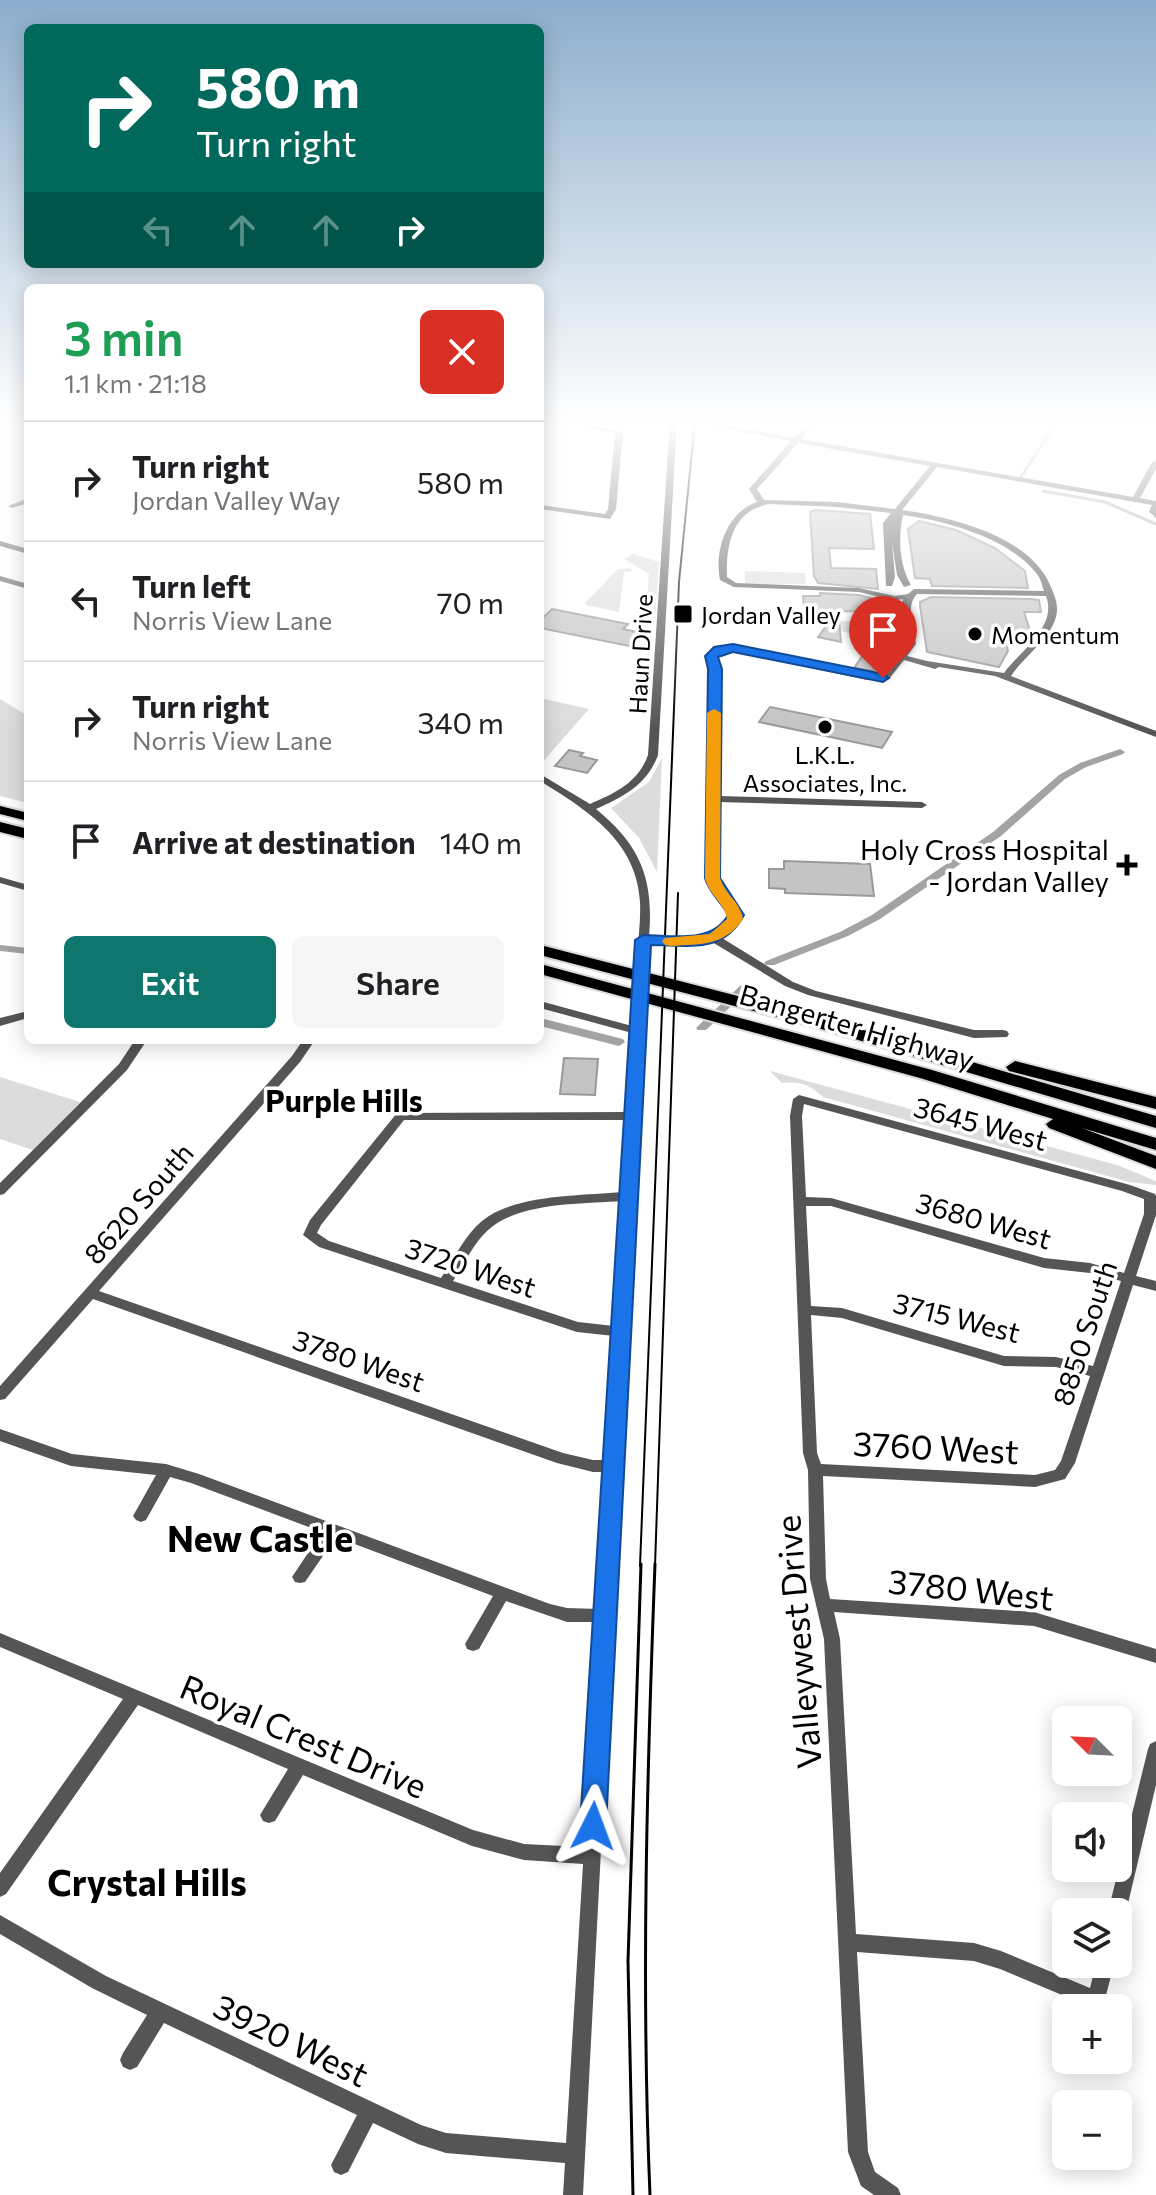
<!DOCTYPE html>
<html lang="en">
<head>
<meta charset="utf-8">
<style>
	body { margin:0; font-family:Commissioner,sans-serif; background:#f6f6f6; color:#202124; height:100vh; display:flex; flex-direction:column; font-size:30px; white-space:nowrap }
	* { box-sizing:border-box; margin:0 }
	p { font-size:26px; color:#757577 }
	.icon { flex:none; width:44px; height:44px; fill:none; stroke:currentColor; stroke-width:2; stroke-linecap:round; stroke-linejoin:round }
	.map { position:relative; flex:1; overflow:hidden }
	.details { position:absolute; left:24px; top:284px; width:520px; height:760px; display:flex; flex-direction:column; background:#fff; border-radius:12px; box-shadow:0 4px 20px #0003 }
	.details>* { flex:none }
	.guide { position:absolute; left:24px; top:24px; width:520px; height:244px; border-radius:12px; box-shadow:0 4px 20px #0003; background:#00695c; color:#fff; overflow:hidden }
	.needle { width:52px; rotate:294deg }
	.controls { position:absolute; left:1052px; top:1706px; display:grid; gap:16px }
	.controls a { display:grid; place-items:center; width:80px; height:80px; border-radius:12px; background:#fff; box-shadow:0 4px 20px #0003; font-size:40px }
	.pin { position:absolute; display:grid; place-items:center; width:68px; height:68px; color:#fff; margin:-82px -34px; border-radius:50% 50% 50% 0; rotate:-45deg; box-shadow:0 0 8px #0007 }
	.pin .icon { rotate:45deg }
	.me { position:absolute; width:88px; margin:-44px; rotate:3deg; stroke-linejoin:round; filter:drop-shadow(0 0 6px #0008) }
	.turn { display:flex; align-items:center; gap:28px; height:168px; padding:0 40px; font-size:36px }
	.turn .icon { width:104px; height:104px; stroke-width:2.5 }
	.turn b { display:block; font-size:56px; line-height:68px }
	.lanes { display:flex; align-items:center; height:76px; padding:0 40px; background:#0003; justify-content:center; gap:40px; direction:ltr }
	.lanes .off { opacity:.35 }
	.round { display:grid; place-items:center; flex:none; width:84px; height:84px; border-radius:12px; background:#f6f6f6 }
	.overview { display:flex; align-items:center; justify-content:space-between; height:136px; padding:0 40px }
	h1 { font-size:48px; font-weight:600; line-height:60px; color:#1e9e55 }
	.button { display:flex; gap:16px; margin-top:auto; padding:16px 40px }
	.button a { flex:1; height:92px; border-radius:12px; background:#0f766e; color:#fff; font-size:32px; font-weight:600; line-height:92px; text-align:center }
	.button a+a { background:#f6f6f6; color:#202124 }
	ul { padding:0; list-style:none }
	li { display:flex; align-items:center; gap:24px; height:120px; padding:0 40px; border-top:2px solid #e0e0e0 }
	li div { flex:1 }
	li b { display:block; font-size:30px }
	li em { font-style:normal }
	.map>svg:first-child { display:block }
</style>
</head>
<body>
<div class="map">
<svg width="1156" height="2195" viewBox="0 0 1156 2195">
	<rect width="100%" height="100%" fill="#fff"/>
	<path fill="#dcdcdc" d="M633,554l26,8 -4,56 -17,-2 2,-8 7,-2 2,-32 -25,-15z
		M630,568l3,3 -9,1 -5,40 -33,-7 -1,-2 33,-34z
		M745,571l60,2 1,11h-61z
		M869,616l19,2v24l-48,-11 -1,-10h26v-4z
		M540,698l49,11 -49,56z
		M0,699l28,17v87l-28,-7z
		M662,758l-5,114 -18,-34 -28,-30 38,-26z
		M770,1071l347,94 39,16v4l-27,-3 -306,-85c-13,-12 -22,-16 -41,-14z
		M0,1077l80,25 -47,48 -33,-11z"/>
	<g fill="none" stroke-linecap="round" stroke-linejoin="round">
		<path stroke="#a3a3a3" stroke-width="3" d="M1021,477l36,-56
			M1043,491l62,11 51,22"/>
		<path fill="#a3a3a3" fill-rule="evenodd" d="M1120,749l5,3 -2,2 -37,13 -21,12 -64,57 -121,83 -32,17 -74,29h-8l-2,-2 2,-2 74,-29 32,-17 121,-83 66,-57 21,-12z
			M0,945l28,3v6l-28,-3z
			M744,985l6,3 -2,2 -42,40h-8l-2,-2 2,-2 42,-40z
			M540,1018l83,21 2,3 -6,4 -79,-20z"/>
	</g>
	<path fill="#c4c4c4" stroke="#999" stroke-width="2" d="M816,510l54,4 4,35 -45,-1 2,20 45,1 2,20 -60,-6 -4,-7 -4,-64z
		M919,521l37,9 39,18 30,23 3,17 -96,-2 -2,-7 -15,-1 -7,-49z
		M820,593l39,2 23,6 1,11 -45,-1 3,31 -23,-5 12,-16 -25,-1 -2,-24h17z
		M931,597l100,2 8,1 2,12h-17l6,19h-5l1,6 -21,-1 3,15 -9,16 -72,-15 -7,-46v-4z
		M552,609l76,15 -5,5 19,4 -13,13 -89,-18v-7z
		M874,639l14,3 -15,29 -19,-3z
		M770,707l122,25 -10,16 -123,-26z
		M569,750l14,3 -3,3 17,4 -10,13 -32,-7z
		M784,861l86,3 4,32 -89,-3v-4l-16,-1v-19h15z
		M564,1058l34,1 -3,36 -35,-1z"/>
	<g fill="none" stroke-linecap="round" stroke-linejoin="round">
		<defs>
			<path id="highway" d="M0,806l28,7v8l-28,-7z
				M0,822l28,7v10l-28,-7z
				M540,945l283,73 333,98v12l-345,-102 -271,-71z
				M540,964l392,106 224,68v12l-74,-22 74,28v13l-107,-41 -3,-4 7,-5 -133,-41 -380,-104z
				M1015,1061l141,36v12l-147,-38 -3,-4z"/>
		</defs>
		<use href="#highway" stroke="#dbdbdb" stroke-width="4"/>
		<path fill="#555" fill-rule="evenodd" d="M556,421h17l50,11 -7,77 -6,10 -70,-10v-4l65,9 3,-5 7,-76z
			M670,421h7l-19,334c-11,30 -35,42 -62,54 45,37 58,70 53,128 28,2 62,8 81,-18 -3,-17 -17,-26 -23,-41l4,-209 -2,-17 24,-7 134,29h16l20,-24c-12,-13 -5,-36 -15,-51l-29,-7 -125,-5 -14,-7c-6,-30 7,-68 37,-78l-8,-13 42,-48 -107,-20h18l92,17 15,-17h7l-15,18 332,58 19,-35 4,-2v9l-16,29 16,3v17l-7,-6 3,-7 -215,-38 -35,43c49,7 129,26 149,77 4,10 8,18 5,30 -7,24 -32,39 -45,59l145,55v6l-161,-61 -56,-9 -4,2 -31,-9 -15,19 -22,1 -134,-29 -16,4 2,14 -1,127 204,6 5,3 -5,3 -204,-6 -1,76c6,15 21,24 23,41l-8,12 -10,7 71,44 23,9 158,39h29l4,1 2,3 -2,3 -33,1 -166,-43 -23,-9 -73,-44 -18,3 -45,-1 -3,16 -4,1 -5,-3c1,-19 4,-37 3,-56 -3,-61 -53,-92 -100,-121v-7l50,30c25,-11 48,-21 58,-49zM798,443l132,23 -35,43 -58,-7 -73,-2 -7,-11zM769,504l68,3 54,6 -8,10 3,63h6l3,-9 -3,-35 5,33 7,12 7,-2c-12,-20 -13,-48 -8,-70 44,6 106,23 134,59 4,5 5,12 7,17l-130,-2 -6,5 -13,2 -36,-8 -123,-5 -9,-6c-1,-32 5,-66 42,-73zM917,594l129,2c12,31 -27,56 -42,77l-77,-12 -20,-5 9,-12c-2,-16 -11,-38 1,-50zM903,599l-1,6 5,39 -7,-39 -3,-5z
			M999,421h19l7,3 -4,2z
			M28,498v5l-16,5 -4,-2z
			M0,541l28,8v5l-28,-8z
			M0,576l28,8v4h-3l-25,-7z
			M0,877l28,8v6l-28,-8z
			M540,1001l92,25 1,-20 6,-3 6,3 -62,1189h-20l2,-32 -119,-10 -28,-9 -45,-21 -25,49 -7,3 -7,-3 -3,-7 26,-50 -193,-92 -27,44 -7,3 -7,-3 -3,-7 3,-7 24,-38 -55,-27 -92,-54v-19l106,61 315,149 25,8 120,10 17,-279 -59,-4 -52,-14 -169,-71 -28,46 -6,2 -6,-2 -3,-6 28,-46 -150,-64 -132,189 -6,3v-24l123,-174 -123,-52v-14l473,197 51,14 60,3 13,-225h-30l-61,-21 -27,48 -6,2 -6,-2 -2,-5 28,-48 -157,-59 -31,45 -5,1 -5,-1 -3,-5 30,-45 -131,-49 -21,-6 -24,43 -5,2 -5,-2 -3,-4 23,-41 -85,-9 -71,-25v-12l72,25 94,10 33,10 351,130 17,4 31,1 8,-137h-13l-36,-9 -464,-164 -88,100 -5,1v-14l292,-330 11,-16h12l-15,22 -201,229 464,162 30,7h13l8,-124 -37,-4 -258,-85 -16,-12 7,-15 87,-107 230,-1 5,-79 -92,-25zM404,1120h223l-5,72c-41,4 -107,2 -140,29 -18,15 -28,38 -41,57l-112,-37 -12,-8 4,-8zM622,1201l-8,125 -36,-4 -125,-41c12,-18 22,-42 40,-55 33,-24 90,-22 129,-25z
			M28,1011v7l-28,8v-8z
			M135,1040h12l-20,30 -123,124 -4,1v-12l119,-119z
			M799,1095l331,90 25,9 1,2v19l-20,61 20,5v10l-23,-6 -58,178 -10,16 -30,8 -212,-11 3,103 4,20 204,13 122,37v14l-122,-37 -200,-14 6,27 16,295 118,9 27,8 89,37 6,-24h18l-11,43 -10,1 -93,-39 -26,-8 -117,-9 11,200 7,20 23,16 3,7h-27l-13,-9 -13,-34 -24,-513 -14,-60 -2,-109 -5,-17 -13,-337 3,-17zM804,1104l318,87 22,8v15l-20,59 -34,-10 -46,-5 -213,-60 -25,-1 -4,-81zM806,1206h25l213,62 46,5 31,8 -28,85 -37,-9 -52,-1 -162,-48 -31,-2zM811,1315l31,3 162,48 52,1 34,9 -29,85 -6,9 -20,5 -214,-11 -4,-11z
			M1156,1741v44l-30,127 -3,6 -5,2v-8h-10l40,-163 2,-5z"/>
		<use href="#highway" fill="#000" fill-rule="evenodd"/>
		<path stroke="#000" stroke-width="2" d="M640,1566l39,-984 16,-161
			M655,1566l23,-673"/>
		<path stroke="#000" stroke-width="3" d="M633,2195l-5,-234 13,-397
			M650,2195c-9,-211 -3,-421 5,-631"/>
		<path stroke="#555" stroke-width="10" d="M639,1006l3,-48"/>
	</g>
	<linearGradient id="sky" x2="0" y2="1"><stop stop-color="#8cadcc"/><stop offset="0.58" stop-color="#fff"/><stop offset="1" stop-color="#fff" stop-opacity="0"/></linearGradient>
	<rect width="1156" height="729" fill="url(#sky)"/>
	<path fill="#1a73e8" stroke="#114b97" stroke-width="2" d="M733,644l150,30 6,4 -6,4 -150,-30 -15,5 4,12 -2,209 24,37c-21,39 -54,30 -93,30l-45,881 -3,8 -10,4 -9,-4 -4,-8 55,-886 8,-5c29,0 69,9 85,-20 -7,-14 -19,-22 -23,-37l3,-209 -3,-13 9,-9z"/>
	<path fill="#f59e0b" d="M714,709l7,4 -1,165c5,17 20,23 23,41 -18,27 -42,25 -72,27l-6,-1 -3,-4 3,-3 45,-4 17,-15c-3,-17 -18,-24 -22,-41l2,-165z"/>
	<g fill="#000" stroke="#fff" stroke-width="3">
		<rect x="673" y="604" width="20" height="20" rx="4"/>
		<circle cx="975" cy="634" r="8"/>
		<circle cx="825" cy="727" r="8"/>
		<path d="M1123 853h8v8h8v8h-8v8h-8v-8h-8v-8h8z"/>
	</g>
	<g text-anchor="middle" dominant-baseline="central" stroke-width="7" stroke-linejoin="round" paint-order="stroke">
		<g font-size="24" fill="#000" stroke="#fff" text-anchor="start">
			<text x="701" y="614">Jordan Valley</text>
			<text x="991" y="634">Momentum</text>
			<text x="825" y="754" text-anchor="middle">L.K.L.<tspan x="825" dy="28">Associates, Inc.</tspan></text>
		</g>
		<g font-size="24" fill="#000" stroke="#fff">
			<text transform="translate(640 654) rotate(-87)">Haun Drive</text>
		</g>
		<g font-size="28" fill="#000" stroke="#fff" text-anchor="end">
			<text x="1109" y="849">Holy Cross Hospital<tspan x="1109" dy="32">- Jordan Valley</tspan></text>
		</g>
		<g font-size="28" fill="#000" stroke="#fff">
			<text transform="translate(857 1026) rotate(16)">Bangerter Highway</text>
			<text transform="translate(981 1123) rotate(15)">3645 West</text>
			<text transform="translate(138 1203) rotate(-49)">8620 South</text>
			<text transform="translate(984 1220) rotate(16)">3680 West</text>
			<text transform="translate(471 1267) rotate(18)">3720 West</text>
			<text transform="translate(957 1317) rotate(14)">3715 West</text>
			<text transform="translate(1084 1333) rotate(-72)">8850 South</text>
			<text transform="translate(359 1360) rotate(19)">3780 West</text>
		</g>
		<g font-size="30" font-weight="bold" fill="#000" stroke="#fff">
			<text x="344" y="1099">Purple Hills</text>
		</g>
		<g font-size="34" fill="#000" stroke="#fff">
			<text transform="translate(936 1446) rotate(3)">3760 West</text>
			<text transform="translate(971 1588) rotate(6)">3780 West</text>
			<text transform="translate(797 1642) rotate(-95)">Valleywest Drive</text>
			<text transform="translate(304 1735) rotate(23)">Royal Crest Drive</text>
			<text transform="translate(292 2039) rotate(26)">3920 West</text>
		</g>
		<g font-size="36" font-weight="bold" fill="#000" stroke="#fff">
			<text x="260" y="1537">New Castle</text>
			<text x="147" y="1881">Crystal Hills</text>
		</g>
	</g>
</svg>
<div class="controls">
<a><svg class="needle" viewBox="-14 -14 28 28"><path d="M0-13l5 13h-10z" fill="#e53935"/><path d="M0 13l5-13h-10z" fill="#757577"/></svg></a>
<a><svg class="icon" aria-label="sound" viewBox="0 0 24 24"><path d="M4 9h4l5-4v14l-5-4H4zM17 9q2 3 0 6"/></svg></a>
<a><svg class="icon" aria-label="layers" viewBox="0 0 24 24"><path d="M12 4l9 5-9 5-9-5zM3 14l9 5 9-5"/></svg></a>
<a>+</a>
<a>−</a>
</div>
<div class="pin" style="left:883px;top:678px;background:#d93025"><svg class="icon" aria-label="arrive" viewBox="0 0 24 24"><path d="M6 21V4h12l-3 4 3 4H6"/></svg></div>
<svg class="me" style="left:593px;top:1826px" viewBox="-20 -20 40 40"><path d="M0-17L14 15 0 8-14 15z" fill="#1a73e8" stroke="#fff" stroke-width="4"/></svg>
<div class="guide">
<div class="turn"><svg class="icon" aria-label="right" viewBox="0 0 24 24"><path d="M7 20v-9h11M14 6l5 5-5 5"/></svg><div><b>580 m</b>Turn right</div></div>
<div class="lanes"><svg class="icon off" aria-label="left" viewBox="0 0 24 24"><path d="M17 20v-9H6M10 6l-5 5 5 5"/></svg><svg class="icon off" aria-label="ahead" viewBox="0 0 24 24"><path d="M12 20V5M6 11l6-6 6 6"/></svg><svg class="icon off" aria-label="ahead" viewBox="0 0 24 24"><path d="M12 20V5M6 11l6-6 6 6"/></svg><svg class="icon" aria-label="right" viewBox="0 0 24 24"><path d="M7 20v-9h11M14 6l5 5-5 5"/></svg></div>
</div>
<section class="details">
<div class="overview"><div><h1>3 min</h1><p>1.1 km · 21:18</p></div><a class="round" style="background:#d93025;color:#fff"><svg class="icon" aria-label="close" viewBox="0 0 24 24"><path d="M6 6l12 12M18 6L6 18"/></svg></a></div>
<ul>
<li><svg class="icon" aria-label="right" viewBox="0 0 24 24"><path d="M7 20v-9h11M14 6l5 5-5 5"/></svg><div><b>Turn right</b><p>Jordan Valley Way</p></div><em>580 m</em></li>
<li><svg class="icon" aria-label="left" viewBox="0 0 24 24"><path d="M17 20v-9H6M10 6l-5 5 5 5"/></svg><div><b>Turn left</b><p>Norris View Lane</p></div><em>70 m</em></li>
<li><svg class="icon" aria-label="right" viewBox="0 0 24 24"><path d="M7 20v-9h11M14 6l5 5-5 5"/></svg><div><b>Turn right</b><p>Norris View Lane</p></div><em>340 m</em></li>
<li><svg class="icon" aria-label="arrive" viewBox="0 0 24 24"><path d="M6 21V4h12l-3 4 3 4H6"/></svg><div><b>Arrive at destination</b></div><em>140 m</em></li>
</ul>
<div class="button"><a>Exit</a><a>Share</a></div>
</section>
</div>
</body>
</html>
